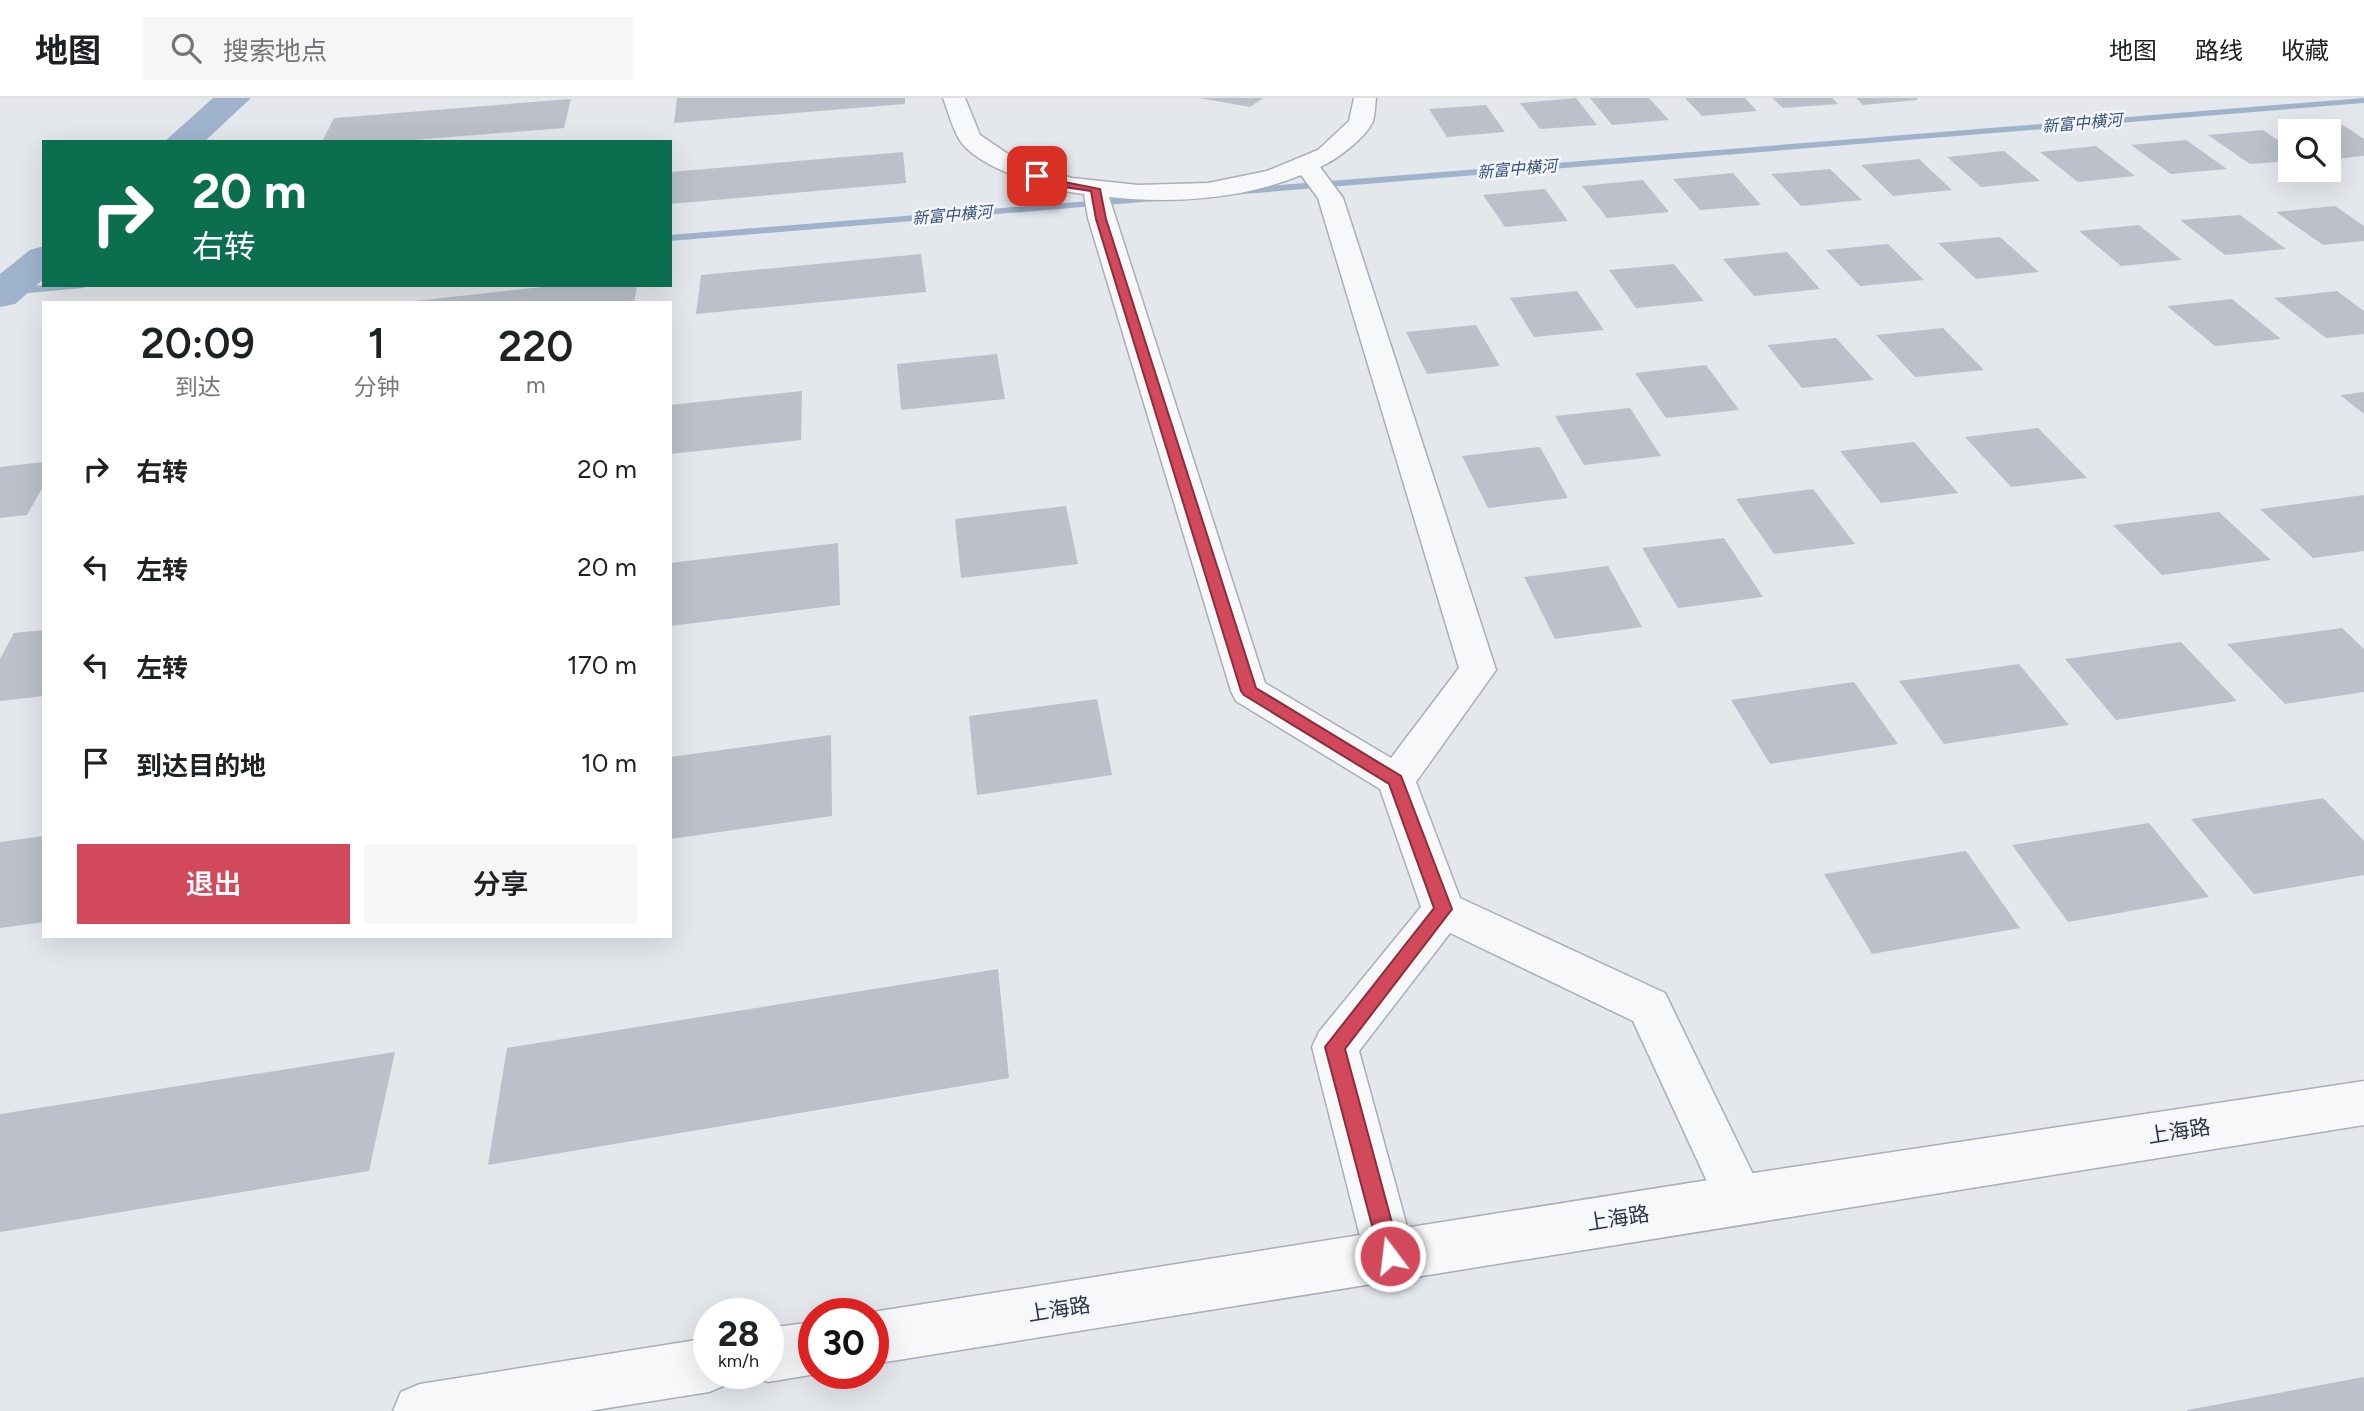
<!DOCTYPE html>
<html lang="zh">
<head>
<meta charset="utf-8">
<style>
	body { margin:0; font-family:Figtree,"Noto Sans SC",sans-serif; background:#f6f6f6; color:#202124; height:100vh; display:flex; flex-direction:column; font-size:26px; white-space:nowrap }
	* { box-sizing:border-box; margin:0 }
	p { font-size:23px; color:#757577 }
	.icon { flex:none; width:38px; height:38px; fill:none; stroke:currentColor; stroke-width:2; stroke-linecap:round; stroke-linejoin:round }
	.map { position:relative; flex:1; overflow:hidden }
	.panel { position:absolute; left:42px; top:203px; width:630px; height:637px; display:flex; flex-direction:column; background:#fff; border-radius:0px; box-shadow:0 7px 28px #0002 }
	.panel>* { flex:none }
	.top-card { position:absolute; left:42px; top:42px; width:630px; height:147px; border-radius:0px; box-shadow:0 7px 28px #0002; background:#0b6e4f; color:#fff; overflow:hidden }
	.tools { position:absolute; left:2278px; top:21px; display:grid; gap:14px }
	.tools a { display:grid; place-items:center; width:63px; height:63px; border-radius:0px; background:#fff; box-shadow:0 7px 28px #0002; font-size:35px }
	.speed { position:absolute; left:693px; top:1200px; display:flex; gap:14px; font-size:35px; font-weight:700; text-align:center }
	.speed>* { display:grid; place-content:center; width:91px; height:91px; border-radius:50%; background:#fff; box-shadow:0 7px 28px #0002; line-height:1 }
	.speed small { font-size:18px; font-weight:400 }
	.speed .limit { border:10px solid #d22; background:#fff; color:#111 }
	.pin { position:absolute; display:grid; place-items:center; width:60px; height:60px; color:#fff; margin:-30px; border-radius:14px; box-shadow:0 4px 10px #0006 }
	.me { position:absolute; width:77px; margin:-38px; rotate:345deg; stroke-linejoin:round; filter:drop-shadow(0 0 5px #0008) }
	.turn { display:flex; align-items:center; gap:24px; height:147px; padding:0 35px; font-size:32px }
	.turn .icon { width:91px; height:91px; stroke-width:2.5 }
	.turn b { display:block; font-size:49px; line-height:60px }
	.eta { display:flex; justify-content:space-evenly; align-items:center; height:119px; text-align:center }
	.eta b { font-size:42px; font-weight:600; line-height:49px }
	.primary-button { display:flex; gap:14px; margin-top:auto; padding:14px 35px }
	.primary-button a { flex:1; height:80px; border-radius:0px; background:#d1495b; color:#fff; font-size:28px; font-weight:600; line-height:80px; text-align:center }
	.primary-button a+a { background:#f6f6f6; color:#202124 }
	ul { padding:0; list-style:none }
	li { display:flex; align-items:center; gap:21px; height:98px; padding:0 35px }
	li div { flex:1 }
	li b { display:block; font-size:26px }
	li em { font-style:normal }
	header { display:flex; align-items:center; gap:42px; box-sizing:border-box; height:98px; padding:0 35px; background:#fff; border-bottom:2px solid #e0e0e0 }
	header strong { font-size:33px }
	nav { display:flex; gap:38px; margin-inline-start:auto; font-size:24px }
	.search { width:490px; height:63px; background:#f6f6f6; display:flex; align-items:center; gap:18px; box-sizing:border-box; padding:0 24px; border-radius:0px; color:#757577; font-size:26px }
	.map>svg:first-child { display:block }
</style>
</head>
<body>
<header>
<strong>地图</strong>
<div class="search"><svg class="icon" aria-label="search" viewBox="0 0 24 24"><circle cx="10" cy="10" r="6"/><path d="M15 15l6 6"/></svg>搜索地点</div>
<nav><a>地图</a><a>路线</a><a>收藏</a></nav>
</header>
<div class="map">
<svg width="2364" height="1313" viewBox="0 0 2364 1313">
	<rect width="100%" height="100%" fill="#e4e7ec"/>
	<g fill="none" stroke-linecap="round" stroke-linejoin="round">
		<path fill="#9fb4cc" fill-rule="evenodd" d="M2364,0v5l-1133,92 -5,-3 5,-3z
			M1163,97l4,1v4l-497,41v-6z
			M44,187h44l-5,3 -78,7 -5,-2 5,-4z"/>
		<path fill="#9fb4cc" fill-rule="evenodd" d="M213,0h38l-47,44h-40z
			M44,148v33l-29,25 -15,3v-33l30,-24z"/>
	</g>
	<path fill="#bbc0ca" d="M677,0h228v6l-231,19z
		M1199,0h64l-13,9z
		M1576,0l21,27 -57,4 -20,-26z
		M1590,0h59l20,22 -57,5z
		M1685,0h60l12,13 -55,5z
		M1772,0h60l6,6 -55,4z
		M1856,0h61v2l-54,5z
		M571,1l-7,29 -176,14h-66l12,-24z
		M1486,7l19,27 -58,5 -18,-28z
		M2343,27l21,14v17l-31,3 -4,-3v-25h-32z
		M2263,32l28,19v12l-41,3 -42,-29z
		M2186,42l41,29 -56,5 -40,-29z
		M2096,48l39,30 -57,6 -38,-30z
		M2004,53l36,30 -59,6 -34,-30z
		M903,54l3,31 -236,21v-32z
		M1919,61l33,31 -59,6 -32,-31z
		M1830,71l32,31 -61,6 -30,-32z
		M1733,75l28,32 -61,5 -27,-31z
		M1643,82l26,32 -62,6 -25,-32z
		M1545,91l23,32 -63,6 -22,-32z
		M2335,108l29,20v15l-41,4 -47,-33z
		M2240,117l46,34 -61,6 -45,-35z
		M2139,127l43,35 -61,6 -42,-35z
		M2000,139l39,35 -63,7 -38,-36z
		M1888,146l36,36 -64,6 -34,-36z
		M1787,154l33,37 -66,7 -31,-37z
		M921,156l5,38 -230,22 5,-39z
		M1674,166l30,37 -68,7 -27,-38z
		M561,187h76l-3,18h-237z
		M1577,193l27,39 -70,7 -24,-39z
		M2337,193l27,20v23l-38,4 -52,-40z
		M2232,201l49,40 -66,7 -48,-40z
		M1476,227l24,41 -73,8 -21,-42z
		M1943,230l41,42 -69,7 -39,-42z
		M1836,240l38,42 -72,8 -35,-43z
		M997,256l8,45 -104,11 -4,-46z
		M1706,267l33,45 -73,8 -31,-45z
		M802,293l-1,49 -131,14v-49z
		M2364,294v22l-24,-19z
		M1630,310l31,48 -77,9 -29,-49z
		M2038,330l49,50 -76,9 -46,-50z
		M1914,344l44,51 -77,10 -41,-52z
		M1540,349l28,51 -80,10 -26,-52z
		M44,364v23l-17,30 -27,3v-51z
		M1813,391l42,55 -81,10 -38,-55z
		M2364,397v56l-51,7 -53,-49z
		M1066,408l12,58 -117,14 -6,-59z
		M2219,414l52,48 -109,15 -49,-50z
		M1724,440l39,59 -85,11 -36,-60z
		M838,445l2,62 -170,21v-63z
		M1608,468l34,61 -87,12 -31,-62z
		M2342,530l22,21v43l-79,12 -58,-60z
		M44,532v66l-44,5v-42l14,-26z
		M2181,544l56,59 -121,19 -51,-61z
		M2019,566l50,61 -125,19 -45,-63z
		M1854,584l44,62 -128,20 -39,-64z
		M1097,601l15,76 -135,20 -8,-79z
		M831,637l1,81 -162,23v-82z
		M2323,700l41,43v34l-110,19 -63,-75z
		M2149,725l60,74 -141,25 -56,-77z
		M44,738v86l-44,6v-86z
		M1966,753l54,77 -148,26 -48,-80z
		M998,871l11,109 -521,87 19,-117z
		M395,954l-26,119 -369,61v-118z
		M2364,1279v34h-177v-1z"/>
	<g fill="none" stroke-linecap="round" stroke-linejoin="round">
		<defs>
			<path id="minor" d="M943,0h22l15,37 40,27 52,16 66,7 70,-2 59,-12 51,-21 31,-29 5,-23h22c-1,8 -1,16 -3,23 -7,17 -37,39 -53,46l23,31 153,472 -80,112 44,116 205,95 100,206 -8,17 -17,7 -17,-7 -90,-195 -183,-88 -91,118 56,205 -7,18 -18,7 -18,-7 -7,-18 -53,-209 7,-15 102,-125 -41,-118 -144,-88 -5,-10 -143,-473 -4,-24c-32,-3 -108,-26 -125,-55 -7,-12 -11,-28 -16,-41zM1301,77l17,23 141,470 -68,90 -126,-75 -156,-486c63,7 134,2 192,-22z"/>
			<path id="tertiary" d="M2364,983v44l-1491,239v-50h-6l6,-2 867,-137z
				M814,1224l2,52 -48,8 -19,-8h19v-46z
				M709,1240v36h23l-4,10 -19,8 -120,19h-196l8,-19 19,-8z"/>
		</defs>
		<use href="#minor" stroke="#a9aeb7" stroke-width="3"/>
		<use href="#tertiary" stroke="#a9aeb7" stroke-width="3"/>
		<use href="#minor" fill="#f7f8fa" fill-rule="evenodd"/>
		<use href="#tertiary" fill="#f7f8fa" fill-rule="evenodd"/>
	</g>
	<path fill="#d1495b" stroke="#882f3b" stroke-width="2" d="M1037,75l22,8 41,8 6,30 150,469 145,88 51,133 -107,140 56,207 -4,7 -7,3 -7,-3 -3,-7 -55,-209 109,-139 -45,-124 -145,-89 -3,-4 -145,-472 -5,-28 -34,-5 -23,-8v-4z"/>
	<g text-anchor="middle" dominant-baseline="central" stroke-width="5" stroke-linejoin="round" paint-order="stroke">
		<g font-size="16" font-style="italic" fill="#34527a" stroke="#f4f6f9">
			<text transform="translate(2082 25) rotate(-5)">新富中横河</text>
			<text transform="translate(1517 71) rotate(-5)">新富中横河</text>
			<text transform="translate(952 117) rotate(-5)">新富中横河</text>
		</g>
		<g font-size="21" fill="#2b3445" stroke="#f4f6f9">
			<text transform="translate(2179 1033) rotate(-9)">上海路</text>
			<text transform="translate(1618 1120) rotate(-9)">上海路</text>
			<text transform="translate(1059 1211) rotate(-9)">上海路</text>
		</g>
	</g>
</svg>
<div class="tools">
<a><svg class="icon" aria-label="search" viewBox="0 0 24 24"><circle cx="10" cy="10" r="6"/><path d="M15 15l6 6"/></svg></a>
</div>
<div class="speed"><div>28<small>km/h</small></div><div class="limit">30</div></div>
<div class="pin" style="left:1037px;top:78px;background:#d93025"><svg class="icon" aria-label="arrive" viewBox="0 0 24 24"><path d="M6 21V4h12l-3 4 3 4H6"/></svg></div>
<svg class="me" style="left:1390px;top:1158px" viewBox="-20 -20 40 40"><circle r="17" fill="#d1495b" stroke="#fff" stroke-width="3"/><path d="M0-11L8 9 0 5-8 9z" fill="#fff"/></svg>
<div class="top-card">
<div class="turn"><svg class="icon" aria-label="right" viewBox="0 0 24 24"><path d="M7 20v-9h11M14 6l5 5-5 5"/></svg><div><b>20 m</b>右转</div></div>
</div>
<section class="panel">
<div class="eta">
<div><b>20:09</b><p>到达</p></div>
<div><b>1</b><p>分钟</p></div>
<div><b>220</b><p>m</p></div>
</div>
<ul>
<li><svg class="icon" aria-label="right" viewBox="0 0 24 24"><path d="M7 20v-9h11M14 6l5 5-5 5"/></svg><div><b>右转</b></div><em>20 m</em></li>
<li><svg class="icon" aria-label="left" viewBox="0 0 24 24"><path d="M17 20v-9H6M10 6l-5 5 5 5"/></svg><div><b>左转</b></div><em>20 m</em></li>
<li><svg class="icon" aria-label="left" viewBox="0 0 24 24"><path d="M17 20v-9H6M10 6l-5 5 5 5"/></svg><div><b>左转</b></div><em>170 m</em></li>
<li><svg class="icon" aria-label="arrive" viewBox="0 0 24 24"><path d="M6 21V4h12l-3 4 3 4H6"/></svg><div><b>到达目的地</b></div><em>10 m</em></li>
</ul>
<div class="primary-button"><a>退出</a><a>分享</a></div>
</section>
</div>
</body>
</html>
